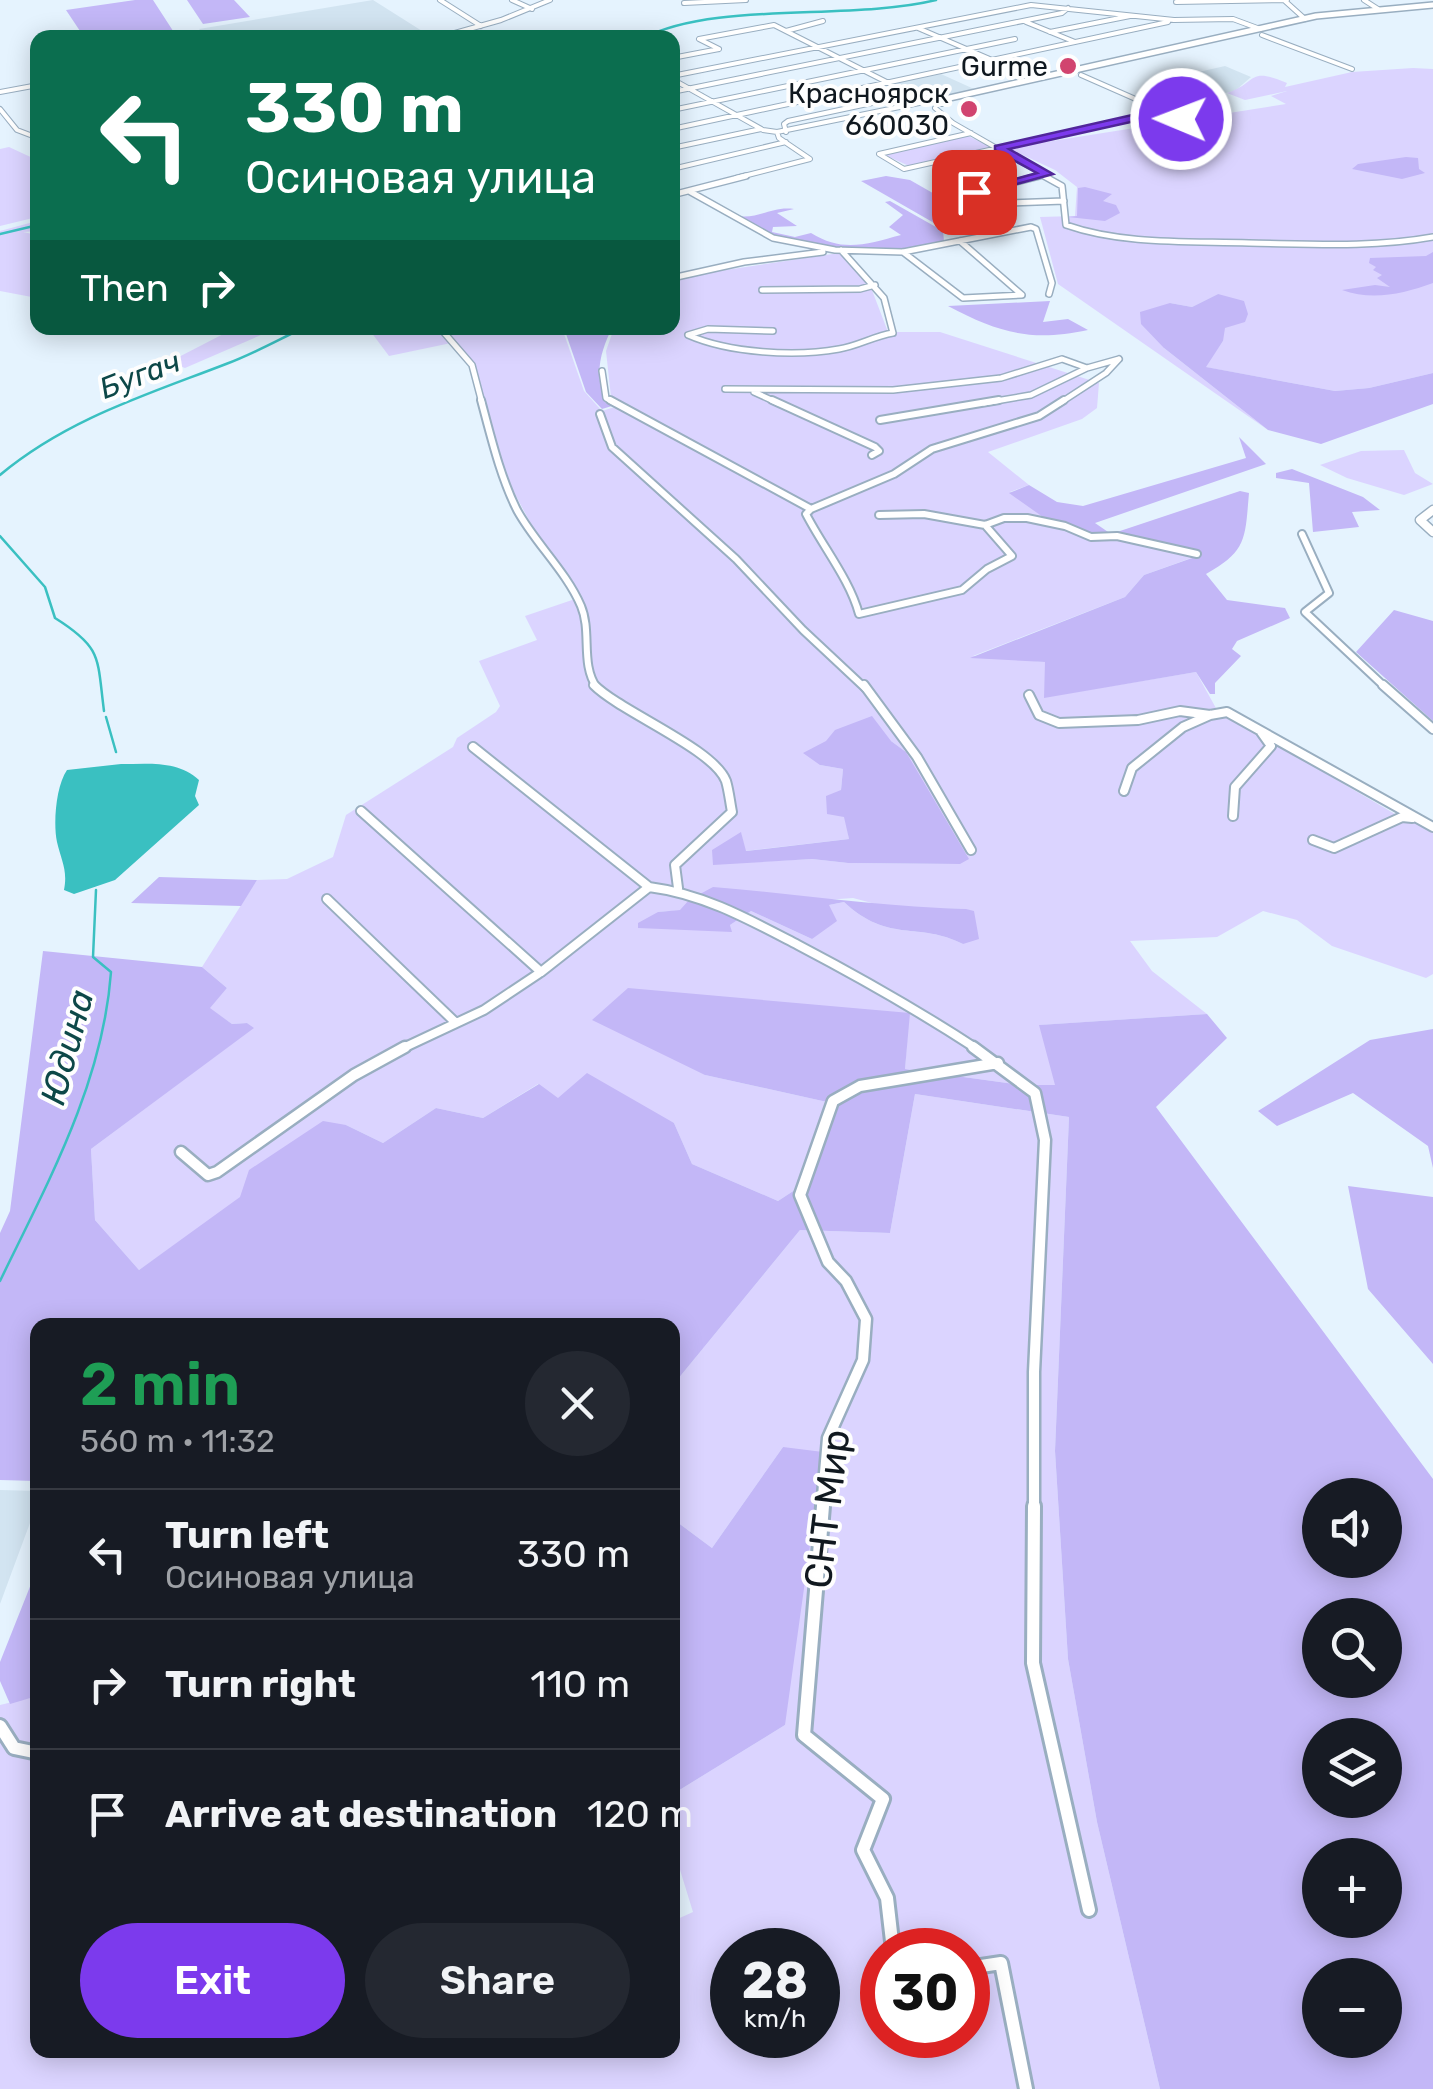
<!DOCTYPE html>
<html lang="en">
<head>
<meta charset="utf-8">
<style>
	body { margin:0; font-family:Rubik,sans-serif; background:#242831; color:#f1f3f6; height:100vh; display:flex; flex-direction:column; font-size:38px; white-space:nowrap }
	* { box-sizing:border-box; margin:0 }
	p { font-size:32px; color:#9ea1a6 }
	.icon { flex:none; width:55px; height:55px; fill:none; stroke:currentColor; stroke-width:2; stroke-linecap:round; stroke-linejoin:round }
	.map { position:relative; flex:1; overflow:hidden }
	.details { position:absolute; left:30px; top:1318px; width:650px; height:740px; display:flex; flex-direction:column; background:#171b24; border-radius:20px; box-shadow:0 5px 25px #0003 }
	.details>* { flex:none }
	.banner { position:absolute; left:30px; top:30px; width:650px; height:305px; border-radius:20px; box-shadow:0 5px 25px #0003; background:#0b6e4f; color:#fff; overflow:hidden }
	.tools { position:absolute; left:1302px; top:1478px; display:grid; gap:20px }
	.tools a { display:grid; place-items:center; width:100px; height:100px; border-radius:50%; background:#171b24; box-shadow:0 5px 25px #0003; font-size:50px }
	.speed { position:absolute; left:710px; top:1928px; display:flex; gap:20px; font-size:50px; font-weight:700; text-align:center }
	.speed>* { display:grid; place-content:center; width:130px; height:130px; border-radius:50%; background:#171b24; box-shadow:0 5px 25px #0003; line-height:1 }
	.speed small { font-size:25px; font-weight:400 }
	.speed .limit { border:15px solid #d22; background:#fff; color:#111 }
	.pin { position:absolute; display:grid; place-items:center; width:85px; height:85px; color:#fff; margin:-42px; border-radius:20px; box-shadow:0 5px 15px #0006 }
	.me { position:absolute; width:110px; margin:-55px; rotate:271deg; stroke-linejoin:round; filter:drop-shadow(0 0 8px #0008) }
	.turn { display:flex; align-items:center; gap:35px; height:210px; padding:0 50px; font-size:45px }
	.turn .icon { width:130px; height:130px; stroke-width:2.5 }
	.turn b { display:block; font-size:70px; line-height:85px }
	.then { display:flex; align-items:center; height:95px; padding:0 50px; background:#0003; gap:20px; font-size:38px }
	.round { display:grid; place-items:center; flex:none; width:105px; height:105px; border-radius:52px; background:#242831 }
	.headline { display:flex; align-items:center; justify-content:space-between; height:170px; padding:0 50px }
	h1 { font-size:60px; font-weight:600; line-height:75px; color:#1e9e55 }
	.button { display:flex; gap:20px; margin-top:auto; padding:20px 50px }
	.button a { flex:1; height:115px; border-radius:60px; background:#7c3aed; color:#fff; font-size:40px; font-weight:600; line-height:115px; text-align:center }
	.button a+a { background:#242831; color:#f1f3f6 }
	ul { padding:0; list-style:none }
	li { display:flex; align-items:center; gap:30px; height:130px; padding:0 50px; border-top:2px solid #363941 }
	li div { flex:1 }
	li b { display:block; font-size:38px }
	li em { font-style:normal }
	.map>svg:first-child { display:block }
</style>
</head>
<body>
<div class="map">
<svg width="1433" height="2089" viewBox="0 0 1433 2089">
	<rect width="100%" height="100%" fill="#e5f3fe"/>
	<path fill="#d2e4f1" d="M373,0l57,36 -243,-1 15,-3 -3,-3z
		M1225,66l26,11 -16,14 -36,7 -40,-17z
		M941,74l33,15 -48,10 -31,-16z
		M0,1490l38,1 -1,13 -37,100z"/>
	<path fill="#dbd4ff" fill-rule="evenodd" d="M1413,68l20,1v304l-64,15 -34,3 -130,-24 18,-26 -5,-47 -26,13 -22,-4 -6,45 104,82 -210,-146 -18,-67 35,-1 2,-29 -22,-17 -47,-22 278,-44 -15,-8 16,-5 -42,9 -18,-7c31,-10 20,-27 60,-10l-2,4 67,-15z
		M968,136l23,11 -82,19 -24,-11z
		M9,147l28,13v57l-37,9v-77z
		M37,221v10l-14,1 14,3v63l-37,-7v-60z
		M839,253l31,32 18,47h52l159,51 -2,25 -15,11 -94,33 41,33 -19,7 47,35 36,14 22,-3 35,5 44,14 -50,18 -19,22 -152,59 72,6v35l151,-25 21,38 178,104 38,18v142l-7,4 -94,-32 -35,-26 -34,-9 -46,26 -87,4 22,30 55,43 -167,11 16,60h-35l-116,-16 4,-56 -204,62 131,29 -26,76 -32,21 -86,-37 -18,-41 -117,-25 -19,-14 -55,34 -47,-10 -53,35 -37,-18 -207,145 -44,-50 -4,-71 162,-121 -6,-5 -15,1 -23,-16 18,-20 -25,-21 55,-87 30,-1 46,-22 13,-42 107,-68 4,-9 39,-26 4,-6 -21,-45 58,-21 -12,-24 53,-18c-30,-46 -60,-90 -79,-141 -16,-40 -15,-81 -43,-115l-67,14 -21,-28h194l22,63 18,20 19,-6 -10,-8 -5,-46 8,-23h58l1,-50zM891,741l15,11 53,112 -111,-1 -36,-4 -99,5 28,-31 4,18 104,-12 -8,-49 2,-21 -23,-4zM853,898l34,9 79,2 -3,35c-45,-23 -74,0 -119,-42l-15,3 -17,34 -61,-28 -21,14 1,6 -73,-19z
		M235,328h63l-10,4 -11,-4 -92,40 -16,-6z
		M1404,450l11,23 18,11 -29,11 -57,-17 -27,-13 41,-14z
		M915,1094l154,23 -14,334 13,208 29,163 63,267h-1160v-384l37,-9 1,354h634l1,-129 20,-9 -20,-65v-53l112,-69 -2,-278 -71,101 -39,-29v-134l127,-155 90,3zM732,1950h86v85h-86zM882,1950h86v85h-86z"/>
	<path fill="#c3b7f7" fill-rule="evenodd" d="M135,0h18l24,37h-93l-18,-27z
		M187,0h47l16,17 -47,7z
		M1406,157l12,1 1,11 6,4 -23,6 -50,-10 6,-5z
		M886,176l24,4 49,28 -10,3 16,10 -7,4 19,9 -22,1 -94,-54z
		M1085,187l27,7 -9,7 13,4 4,8 -15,8 -37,-4 9,-1 1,-28z
		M890,201l53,30 1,10 -54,10 -45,-2 -71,-12 -36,-21c21,3 34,-10 56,-7l-17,4 20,13 -24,1 -1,5 23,5 16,-4c32,20 56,11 90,2l-12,-8 14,-12 -18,-13z
		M1433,252v31c-30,11 -61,18 -91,7l33,-5 15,2 -13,-9 5,-3 -9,-5 3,-3 -7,-4 1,-5 56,-2z
		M1218,294l26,7 4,13 -3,8 -20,6 -2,13 -17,26 129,24 34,-3 64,-15v31l-112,40 -53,-14 -104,-82 -23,-24 -1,-12 30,-9 22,4z
		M1050,301l-7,21 25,-3 20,11c-57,12 -89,3 -140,-24z
		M564,328h48c-12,24 -21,55 0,78l-10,3 -16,-17z
		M1239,437l27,27 -171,59 16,11 129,-43 9,2c-4,46 -2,58 -43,81l21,26 58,8 5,10 -53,23 -5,8 9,7 -26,27v11h-5l-14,-22 -152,26 1,-36 -75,-4 155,-61 19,-22 48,-17 -42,-15 -35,-5 -22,3 -36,-14 -48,-34 20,-8 28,17 26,4 163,-48z
		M1292,469l71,28 17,13 -28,2 7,15 -46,5 -4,-49 -33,-5v-5z
		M1394,610l39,11v100l-77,-69z
		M872,716l19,25 15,11 63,107 -9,5 -112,-1 -36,-4 -99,6 -1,-15 29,-18 5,19 103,-12 -5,-22 -17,-3 -1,-18 15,-6 2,-21 -23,-4 -17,-12 23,-12 9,-11z
		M159,877l98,3 -16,26 -110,-3z
		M713,887c85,7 168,20 253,22l8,2 5,28 -16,5c-45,-23 -74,0 -119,-42l-15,3 8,16 -25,18 -61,-28 -21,14 2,7 -94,-4v-5l20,-11 22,-2 9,-10z
		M43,951l159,16 25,21 -17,20 22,16 15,-1 7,5 -163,121 4,71 44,50 101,-73 9,-27 74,-49 23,4 37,18 53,-35 47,10 56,-34 19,14 29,-25 87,50 18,41 86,37 32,-21 26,-76 -131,-29 -113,-55 36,-32 282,25 -5,56 116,16h34l-16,-60 168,-11 20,24 -71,69 277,372v610h-273l-63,-267 -29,-163 -13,-208 14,-334 -154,-23 -25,139 -90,-3 -127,155 -1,-60h-634l-1,156 -37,-1v-247l10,-22zM1320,1495h65v65h-65zM1320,1615h65v65h-65zM1320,1735h65v65h-65zM1320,1855h65v65h-65zM1320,1975h65v65h-65z
		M1433,1029v139l-5,-22 -75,-53 -76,33 -19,-15 112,-71z
		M1348,1186l85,11v167l-65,-75z
		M783,1447l40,5 -38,273 -112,69v-275l39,29z
		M37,1569v127l-27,8 -10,-23v-19z"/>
	<path fill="#3ac0c1" d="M121,764c27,0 57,-4 78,16l-4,16 4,9 -84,75 -41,14 -10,-4c4,-20 -3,-30 -7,-48 -4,-19 -1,-56 10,-72z"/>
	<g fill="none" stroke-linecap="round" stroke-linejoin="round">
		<path stroke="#3ac0c1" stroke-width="2.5" d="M644,38c70,-37 207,-17 292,-38
			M0,234l38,-9
			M0,475c67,-56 146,-80 226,-111 27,-10 52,-24 77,-36
			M0,536l45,51 10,31c48,30 42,40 49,93
			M106,717l10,35
			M0,1281c48,-99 103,-198 111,-309l-18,-15 3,-67"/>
		<defs>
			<path id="minor-far5" d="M440,0l41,26
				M512,0l20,9
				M1364,0l14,9
				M1285,1l20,18
				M1176,2l111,-2
				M684,3l62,-3
				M1026,22l49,20
				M918,28l74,32
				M786,31l37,-10
				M1050,32l80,-16
				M1262,35l90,34
				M437,38l64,-18 49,-20
				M719,49l-20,-10 75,-14 152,77
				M672,58l47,-9
				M1081,75l100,44
				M672,76l359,-71 143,15 59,-1 27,10
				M672,79l91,51 14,2 152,-31 13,3
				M0,92l38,-7
				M672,92l390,-79 6,-5
				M935,108l18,15 96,55
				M0,109l17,21 21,8
				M672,110l343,-71
				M672,129l496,-107
				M786,132l-2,-8 4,-3 98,-21 21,6
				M971,133l-92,21 25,15 259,-58
				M672,148l89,-19
				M672,169l114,-27
				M736,178l74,-19 -31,-21 -2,-6
				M1030,178l16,-4"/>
			<path id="minor-far4" d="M1044,176l18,10 4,39c57,20 124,16 183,18 61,1 123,5 184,-6
				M689,191l84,47 62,12 68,2 128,-25 5,2 16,54 -3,11
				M672,195l74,-19
				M952,198l87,-22
				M980,223l-8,-6 38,-14 54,-2
				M903,252l60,46 59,-3 -62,-54
				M672,278l72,-16 79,-10
				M762,290l98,-1 15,-4
				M440,328l32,37 10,38
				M773,331l-65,-2 -20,6c41,18 107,22 151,14 19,-3 35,-13 54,-16l-9,-35 -43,-48
				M602,371l4,27 9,5
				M725,389l168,1 108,-12 61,-19 25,9 32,-9
				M754,392l24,11
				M984,403l47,-8 56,-27
				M1060,403l46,-30 13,-14"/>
			<path id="minor-far3" d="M481,400c10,37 19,76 36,110 18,33 49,61 64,96 11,26 -1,58 16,82
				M610,400l201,109 83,-35 38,-25 107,-33 25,-16
				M772,400l103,47 4,4 -7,4
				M600,414l12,33 124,112 67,71 62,58
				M880,420l119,-20
				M811,509l-5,5c17,33 44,66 53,100l103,-24 25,-21 25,-13 -27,-31
				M879,515l45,-1 61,11 19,-7h23l38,8 26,11 26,-1 80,18
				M1302,534l27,59 -24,19 81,76"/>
			<path id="minor-far2" d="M594,685c27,27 120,64 132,96 3,10 4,21 6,31l-57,53 3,23
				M864,685l53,72 54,93
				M1383,685l50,44
				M1029,695l10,20 20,8 79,-3 42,-9 30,4 17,-3 206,115
				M473,747l176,140
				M1124,791l8,-23 51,-41 27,-12
				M361,811l180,161
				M1233,816l2,-29 36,-41 -10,-14
				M1313,840l21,8 68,-31 10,1
				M327,899l129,124
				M401,1049l83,-39 57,-38 108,-85c55,7 101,33 149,58 61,32 121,66 179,104"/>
			<path id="minor-far1" d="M973,1047l62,46 10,47 -11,232v136
				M181,1152l27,23 9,-3 137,-97 51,-28
				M822,1508l6,-70 35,-78 3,-41 -20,-38 -18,-19 -28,-67 33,-94 27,-15 138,-23"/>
			<path id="minor" d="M823,1506l-19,229 79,64 -20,51 24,48 6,52
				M1034,1506l-1,157 56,247
				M0,1726l14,22 24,5
				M968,1968l33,-5 25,126"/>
			<path id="tertiary-far1" d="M936,101l380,-85 117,-11"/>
			<path id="tertiary" d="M1433,510l-13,10 13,12"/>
		</defs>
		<use href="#minor-far5" stroke="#99aec0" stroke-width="6"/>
		<use href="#minor-far4" stroke="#99aec0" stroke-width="8"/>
		<use href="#minor-far3" stroke="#99aec0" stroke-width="10"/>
		<use href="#minor-far2" stroke="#99aec0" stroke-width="12"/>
		<use href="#minor-far1" stroke="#99aec0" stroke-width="15"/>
		<use href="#minor" stroke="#99aec0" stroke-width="18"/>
		<use href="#tertiary-far1" stroke="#99aec0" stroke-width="8"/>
		<use href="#tertiary" stroke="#99aec0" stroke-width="11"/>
		<use href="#minor-far5" stroke="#fff" stroke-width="4"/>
		<use href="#minor-far4" stroke="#fff" stroke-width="5"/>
		<use href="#minor-far3" stroke="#fff" stroke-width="6"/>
		<use href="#minor-far2" stroke="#fff" stroke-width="8"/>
		<use href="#minor-far1" stroke="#fff" stroke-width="10"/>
		<use href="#minor" stroke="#fff" stroke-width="12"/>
		<use href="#tertiary-far1" stroke="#fff" stroke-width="5"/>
		<use href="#tertiary" stroke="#fff" stroke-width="8"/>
	</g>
	<path fill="#7c3aed" stroke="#51269a" stroke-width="2.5" d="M1163,108l23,11 -5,3 -19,-7 -153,34 44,25 -79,22 -6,-4 69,-19 -42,-23v-4z"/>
	<g fill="#d1446f" stroke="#fefefe" stroke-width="4">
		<circle cx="1068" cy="66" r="10"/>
		<circle cx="969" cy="109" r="10"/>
	</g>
	<g text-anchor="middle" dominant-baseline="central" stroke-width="8" stroke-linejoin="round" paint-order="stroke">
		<g font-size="28" fill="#10181f" stroke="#fefefe" text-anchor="end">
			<text x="1048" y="66">Gurme</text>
			<text x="949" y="93">Красноярск<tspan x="949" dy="32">660030</tspan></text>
		</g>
		<g font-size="30" font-style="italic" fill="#0d4848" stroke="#fefefe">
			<text transform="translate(140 375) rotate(-21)">Бугач</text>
		</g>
		<g font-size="35" font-style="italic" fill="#0d4848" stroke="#fefefe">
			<text transform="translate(67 1047) rotate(-75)">Юдина</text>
		</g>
		<g font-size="38" fill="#10181f" stroke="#fefefe">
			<text transform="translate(827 1509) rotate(-83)">СНТ Мир</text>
		</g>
	</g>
</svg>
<div class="tools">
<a><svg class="icon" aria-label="sound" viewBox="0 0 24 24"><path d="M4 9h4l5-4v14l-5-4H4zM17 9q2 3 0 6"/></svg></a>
<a><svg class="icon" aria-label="search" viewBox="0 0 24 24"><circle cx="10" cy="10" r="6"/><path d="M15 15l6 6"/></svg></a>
<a><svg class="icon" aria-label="layers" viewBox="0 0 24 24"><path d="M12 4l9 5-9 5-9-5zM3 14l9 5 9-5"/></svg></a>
<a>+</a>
<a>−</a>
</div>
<div class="speed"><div>28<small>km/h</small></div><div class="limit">30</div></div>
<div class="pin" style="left:974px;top:192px;background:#d93025"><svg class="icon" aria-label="arrive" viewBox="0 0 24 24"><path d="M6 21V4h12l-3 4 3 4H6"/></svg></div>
<svg class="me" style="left:1181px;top:119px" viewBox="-20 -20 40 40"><circle r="17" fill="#7c3aed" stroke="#fff" stroke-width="3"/><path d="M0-11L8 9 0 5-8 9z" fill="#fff"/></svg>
<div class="banner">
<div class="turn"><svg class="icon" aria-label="left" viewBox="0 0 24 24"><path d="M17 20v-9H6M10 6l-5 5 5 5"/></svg><div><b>330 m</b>Осиновая улица</div></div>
<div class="then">Then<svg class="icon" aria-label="right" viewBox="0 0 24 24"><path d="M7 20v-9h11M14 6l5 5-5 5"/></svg></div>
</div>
<section class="details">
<div class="headline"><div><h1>2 min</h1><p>560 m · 11:32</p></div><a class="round"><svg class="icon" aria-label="close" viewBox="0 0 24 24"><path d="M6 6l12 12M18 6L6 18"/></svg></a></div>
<ul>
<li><svg class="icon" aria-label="left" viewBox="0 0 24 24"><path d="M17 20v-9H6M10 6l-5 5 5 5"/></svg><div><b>Turn left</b><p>Осиновая улица</p></div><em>330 m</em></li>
<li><svg class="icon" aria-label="right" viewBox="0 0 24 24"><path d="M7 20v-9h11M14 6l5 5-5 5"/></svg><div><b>Turn right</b></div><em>110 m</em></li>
<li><svg class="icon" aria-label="arrive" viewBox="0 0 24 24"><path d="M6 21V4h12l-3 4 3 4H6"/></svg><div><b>Arrive at destination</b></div><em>120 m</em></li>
</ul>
<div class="button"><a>Exit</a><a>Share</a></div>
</section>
</div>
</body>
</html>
